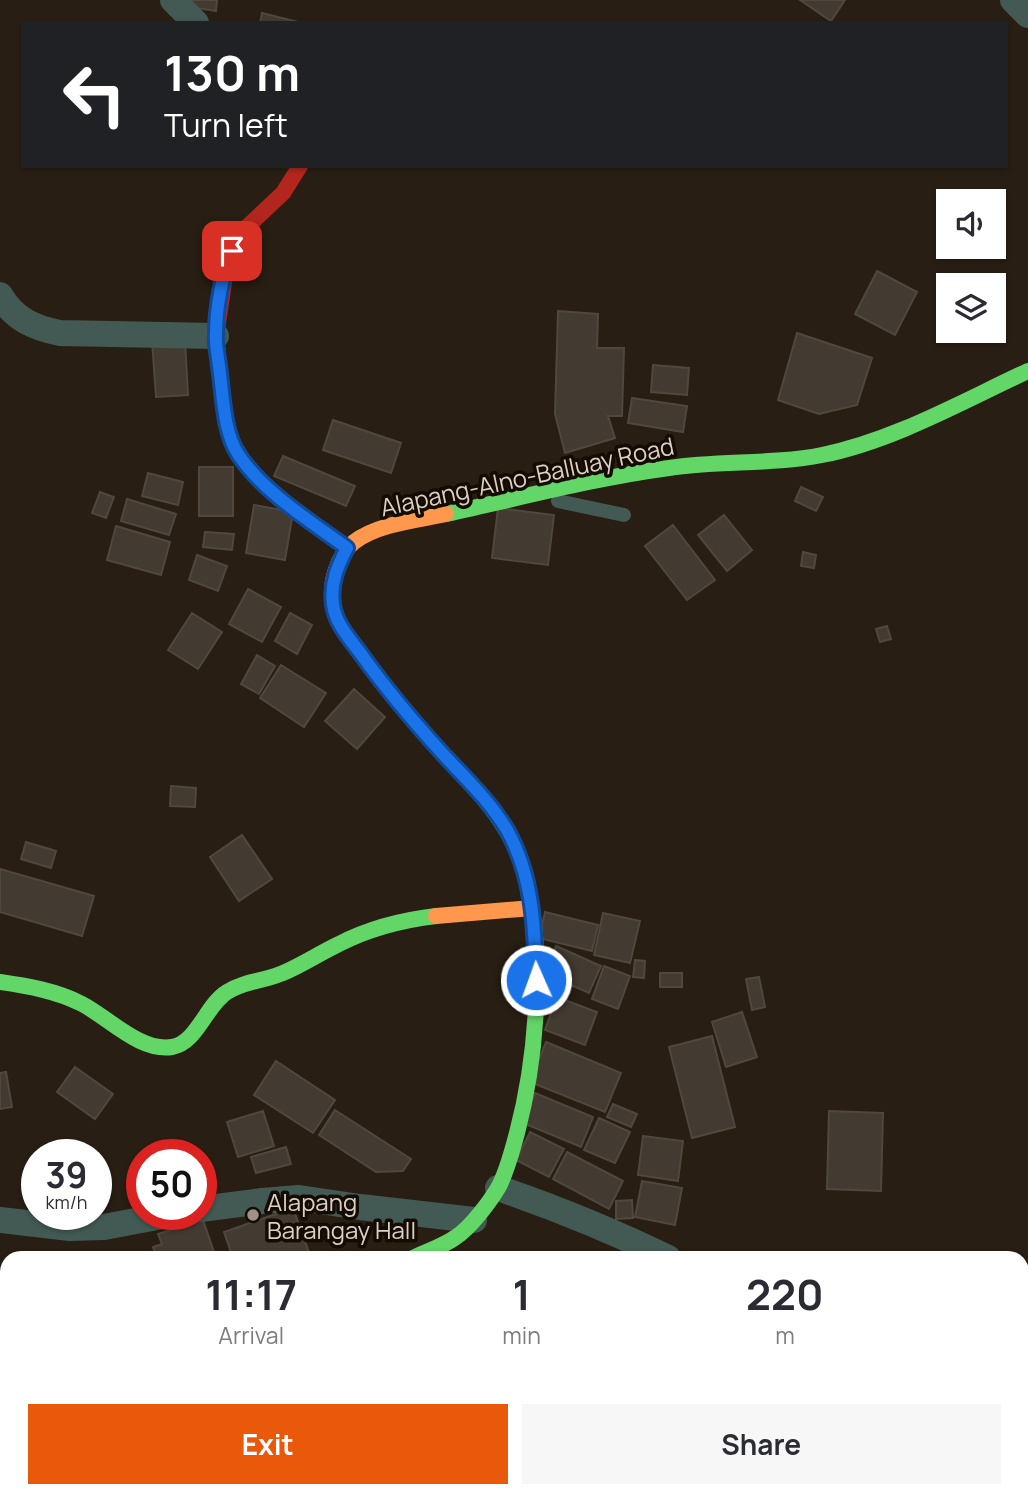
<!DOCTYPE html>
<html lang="en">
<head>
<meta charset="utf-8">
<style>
	body { margin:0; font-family:Manrope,sans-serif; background:#f7f7f7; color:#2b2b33; height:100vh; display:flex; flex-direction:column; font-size:26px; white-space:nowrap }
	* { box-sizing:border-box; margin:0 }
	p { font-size:23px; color:#7c7c81 }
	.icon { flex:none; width:38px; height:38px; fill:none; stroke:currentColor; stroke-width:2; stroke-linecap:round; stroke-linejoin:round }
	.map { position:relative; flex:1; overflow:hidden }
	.side { position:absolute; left:0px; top:1251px; width:1029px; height:247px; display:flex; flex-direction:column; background:#fff; border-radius:21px 21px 0 0; box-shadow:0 2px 5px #0004 }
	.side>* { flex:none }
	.guide { position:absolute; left:21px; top:21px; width:987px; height:147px; border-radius:0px; box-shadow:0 2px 5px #0004; background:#202124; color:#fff; overflow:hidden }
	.tools { position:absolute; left:936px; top:189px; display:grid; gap:14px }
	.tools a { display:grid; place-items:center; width:70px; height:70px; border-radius:0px; background:#fff; box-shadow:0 2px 5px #0004; font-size:35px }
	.speed { position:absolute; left:21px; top:1139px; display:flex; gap:14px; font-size:35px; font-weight:700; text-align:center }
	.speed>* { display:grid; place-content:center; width:91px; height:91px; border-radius:50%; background:#fff; box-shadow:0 2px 5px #0004; line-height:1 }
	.speed small { font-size:18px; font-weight:400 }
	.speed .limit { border:10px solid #d22; background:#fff; color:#111 }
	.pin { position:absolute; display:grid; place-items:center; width:60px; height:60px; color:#fff; margin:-30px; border-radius:14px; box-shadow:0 4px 10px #0006 }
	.me { position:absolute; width:77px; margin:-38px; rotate:358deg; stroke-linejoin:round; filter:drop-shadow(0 0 5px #0008) }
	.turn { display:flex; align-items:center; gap:24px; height:147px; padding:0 28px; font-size:32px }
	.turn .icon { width:91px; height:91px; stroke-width:2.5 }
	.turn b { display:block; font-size:49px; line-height:60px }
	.eta { display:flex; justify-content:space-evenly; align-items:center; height:119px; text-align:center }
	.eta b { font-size:42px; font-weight:700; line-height:49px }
	.primary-button { display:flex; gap:14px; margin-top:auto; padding:14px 28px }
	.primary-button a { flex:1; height:80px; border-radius:0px; background:#ea580c; color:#fff; font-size:28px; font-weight:700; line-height:80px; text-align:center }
	.primary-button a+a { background:#f7f7f7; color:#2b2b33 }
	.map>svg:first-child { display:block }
</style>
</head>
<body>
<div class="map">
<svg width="1028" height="1497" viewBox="0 0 1028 1497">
	<rect width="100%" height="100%" fill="#281e13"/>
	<path fill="#433b32" stroke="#50483e" stroke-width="2" d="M192,0h25l-1,11 -25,-4z
		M800,0h45l-14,21z
		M262,13l40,10h-42z
		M877,271l40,21 -22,43 -40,-21z
		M558,311l40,3 -1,34h27l-2,68h-14l7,22 -50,15 -10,-39z
		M797,333l75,25 -15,47 -38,9 -41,-14z
		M185,340l3,55 -32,2 -4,-56z
		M653,365l36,3 -2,27 -36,-3z
		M632,398l55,8 -4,26 -55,-9z
		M333,420l68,23 -10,30 -68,-23z
		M283,456l72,30 -9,20 -72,-30z
		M199,467h34v49h-34z
		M148,473l35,9 -5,23 -36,-9z
		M801,487l22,10 -7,14 -21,-10z
		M100,492l14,5 -8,21 -14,-5z
		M127,499l49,15 -7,21 -48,-14z
		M254,505l39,7 -8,48 -39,-7z
		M498,508l56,7 -6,50 -56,-7z
		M724,515l28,35 -25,21 -29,-36z
		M673,525l42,55 -28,20 -42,-54z
		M116,526l54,16 -9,33 -54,-15z
		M205,532l29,2 -2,16 -29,-3z
		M803,552l13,3 -2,13 -13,-2z
		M197,555l30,11 -9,25 -29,-11z
		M248,589l33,18 -19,35 -33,-18z
		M192,613l30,19 -24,37 -30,-19z
		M290,613l22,12 -15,29 -22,-13z
		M887,626l4,13 -11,3 -4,-13z
		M257,655l18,11 -16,28 -18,-10z
		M281,665l45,28 -22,34 -44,-29z
		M354,689l31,28 -28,32 -32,-28z
		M171,786l25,2 -1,19 -25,-1z
		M242,835l30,44 -33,22 -29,-44z
		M26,842l30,9 -5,17 -30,-9z
		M0,869l94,27 -12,40 -82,-24z
		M545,912l53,13 -6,26 -53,-13z
		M603,913l37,8 -10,42 -36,-8z
		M556,946l45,20 -12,27 -46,-20z
		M635,960l10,1 -1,17 -11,-1z
		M604,966l26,10 -12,33 -26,-10z
		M660,973h22v14h-22z
		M759,977l6,30 -13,3 -6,-31z
		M557,997l40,15 -12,33 -40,-15z
		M742,1012l15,45 -31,10 -14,-45z
		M712,1036l23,91 -43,11 -23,-91z
		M546,1042l75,31 -16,39 -75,-30z
		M276,1061l59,39 -22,33 -59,-38z
		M75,1067l38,27 -18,25 -38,-27z
		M6,1072l6,35 -12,2v-36z
		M535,1093l58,24 -12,30 -58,-24z
		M613,1104l24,10 -6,13 -24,-10z
		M335,1110l76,49 -8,12 -27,1 -57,-37z
		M263,1111l11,35 -36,11 -11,-35z
		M829,1111l54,2 -2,78 -54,-2z
		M599,1118l31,14 -15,31 -31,-13z
		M530,1132l34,17 -15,28 -33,-17z
		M643,1136l40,5 -5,40 -40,-6z
		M286,1147l5,17 -35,9 -5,-16z
		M567,1152l56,29 -14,28 -56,-30z
		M642,1181l40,7 -7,37 -40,-8z
		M632,1200l1,18 -17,1v-18z
		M293,1208l17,47 -10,3h-67l-9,-26z
		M203,1220l13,38h-59l-4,-11 9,-3 -4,-10z
		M121,1491h34l1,6h-38l-2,-5z
		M472,1491h37l2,6h-46l-1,-3z
		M521,1491h30l1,6h-31z
		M558,1491h39l1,6h-39z
		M603,1491h21l1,6h-21z
		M826,1491h28l-4,6h-24l-3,-2z"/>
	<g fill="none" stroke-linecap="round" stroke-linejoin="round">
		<path stroke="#435a54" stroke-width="14" d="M558,501l66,14"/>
		<path stroke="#435a54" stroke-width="26" d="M173,0l23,23
			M1013,0l15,15
			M0,295c14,24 34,33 60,38l156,3
			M498,1188c58,20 115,43 170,70
			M201,1209l61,-8 37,-3 61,9 114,13
			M0,1220l70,8 34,-1 69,-13
			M758,1497l3,-6"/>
		<path stroke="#63d668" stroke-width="16" d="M446,514c74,-16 148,-36 223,-46 51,-8 103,-3 153,-13 71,-14 141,-54 206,-84
			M0,982c28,4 57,9 82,22 27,14 58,48 90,43 25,-4 34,-42 55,-55 17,-11 38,-11 56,-19 19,-8 37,-20 56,-29 31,-16 63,-24 97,-28
			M413,1258c14,-7 31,-12 43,-21 14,-9 33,-34 42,-49 9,-16 14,-37 19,-55 21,-80 28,-184 7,-264 -6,-21 -18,-40 -30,-57
			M87,1497l8,-6"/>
		<path stroke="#ff974d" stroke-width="16" d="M217,346c3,28 5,58 12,86 11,45 82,89 118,116
			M446,514c-28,6 -69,10 -92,28 -17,13 -25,43 -21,63 4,20 18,36 29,51 24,34 51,65 79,96 18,20 37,38 53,60
			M436,916l96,-8"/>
		<path stroke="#b3261e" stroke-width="16" d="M217,346l-1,-10 11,-73 11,-23 10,-14 35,-33 17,-27"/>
	</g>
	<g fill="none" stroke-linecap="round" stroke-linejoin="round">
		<defs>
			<path id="route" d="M232,251c-10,24 -16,57 -16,83 -1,10 2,22 3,32 4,27 4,65 19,88 25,38 72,67 109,94 -9,17 -17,35 -14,56 2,19 17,35 28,50 25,35 52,67 81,99 23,25 47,47 65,77 26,46 28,99 29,150"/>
		</defs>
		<use href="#route" stroke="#114b97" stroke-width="18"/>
		<use href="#route" stroke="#1a73e8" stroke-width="12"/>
	</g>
	<circle fill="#9d9285" stroke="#130b04" stroke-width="2.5" cx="253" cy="1215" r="7"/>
	<g text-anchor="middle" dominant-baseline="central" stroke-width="7" stroke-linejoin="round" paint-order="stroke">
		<g font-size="24" fill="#dcd0c3" stroke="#130b04">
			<text transform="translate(527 476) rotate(-12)">Alapang-Alno-Balluay Road</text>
		</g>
		<g font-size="24" fill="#dcd0c3" stroke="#130b04" text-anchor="start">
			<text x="267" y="1201">Alapang<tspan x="267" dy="28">Barangay Hall</tspan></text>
		</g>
	</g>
</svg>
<div class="tools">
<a><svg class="icon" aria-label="sound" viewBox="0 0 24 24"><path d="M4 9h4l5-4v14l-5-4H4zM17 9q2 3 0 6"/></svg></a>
<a><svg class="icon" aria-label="layers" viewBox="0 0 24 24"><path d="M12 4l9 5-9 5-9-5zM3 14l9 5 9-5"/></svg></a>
</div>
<div class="speed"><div>39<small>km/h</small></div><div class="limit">50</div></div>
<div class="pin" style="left:232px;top:251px;background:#d93025"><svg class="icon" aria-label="arrive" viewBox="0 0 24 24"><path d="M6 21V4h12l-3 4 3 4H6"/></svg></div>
<svg class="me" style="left:536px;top:980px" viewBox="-20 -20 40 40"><circle r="17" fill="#1a73e8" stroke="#fff" stroke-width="3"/><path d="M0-11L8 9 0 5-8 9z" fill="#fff"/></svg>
<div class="guide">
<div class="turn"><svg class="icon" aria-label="left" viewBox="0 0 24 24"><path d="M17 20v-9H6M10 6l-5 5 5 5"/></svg><div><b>130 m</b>Turn left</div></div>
</div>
<section class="side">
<div class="eta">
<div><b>11:17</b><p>Arrival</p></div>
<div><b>1</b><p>min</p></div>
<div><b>220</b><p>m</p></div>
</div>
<div class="primary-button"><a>Exit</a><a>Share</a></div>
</section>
</div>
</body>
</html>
